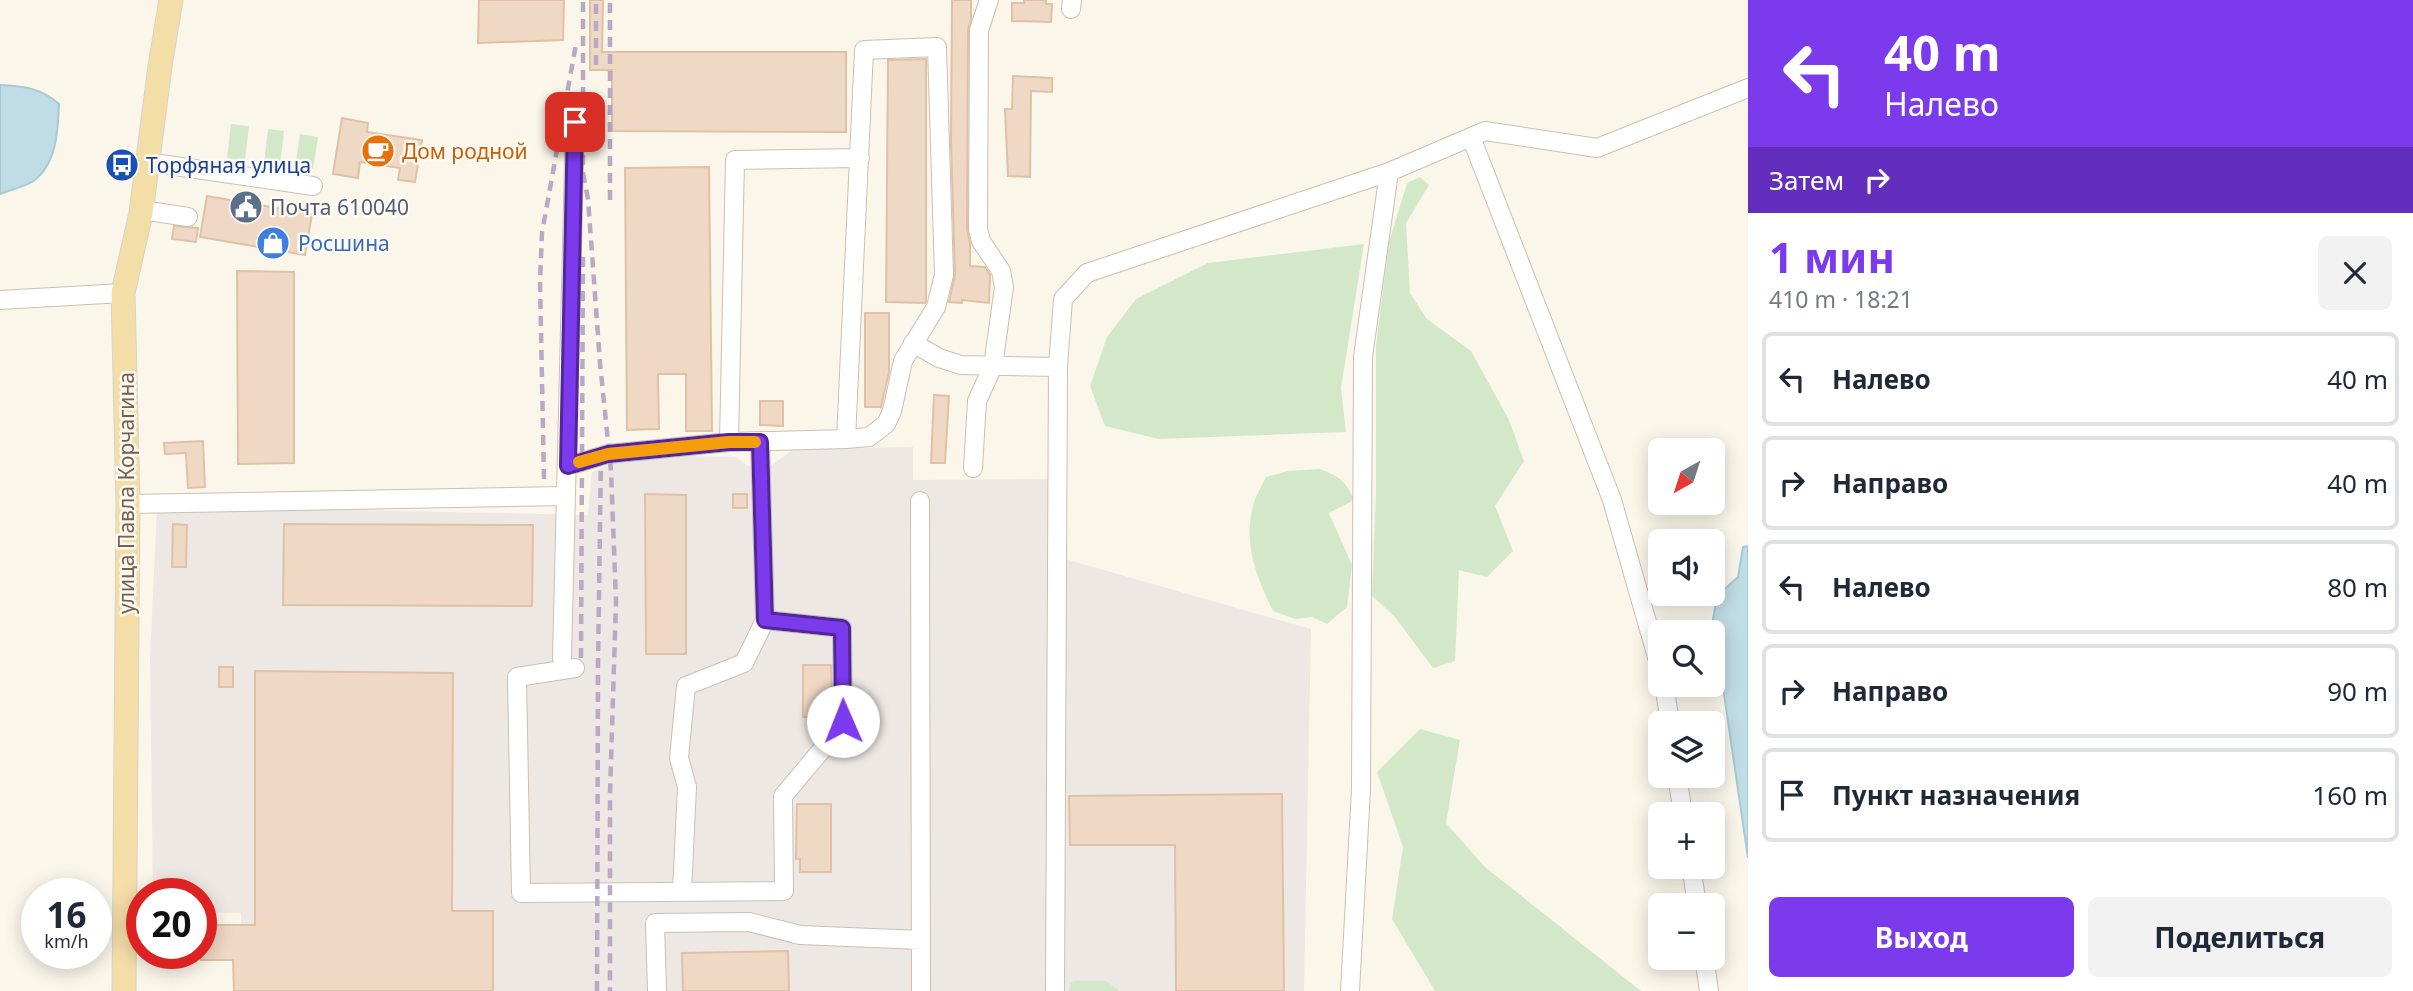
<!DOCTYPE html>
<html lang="ru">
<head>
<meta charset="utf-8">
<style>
	body { margin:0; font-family:"Noto Sans",sans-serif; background:#f2f2f3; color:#1f2937; height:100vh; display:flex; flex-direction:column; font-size:26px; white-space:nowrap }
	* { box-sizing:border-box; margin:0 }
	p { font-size:23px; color:#747a83 }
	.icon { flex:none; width:38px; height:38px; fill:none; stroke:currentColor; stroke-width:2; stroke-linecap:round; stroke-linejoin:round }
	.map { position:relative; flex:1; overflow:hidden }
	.sheet { display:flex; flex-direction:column; background:#fff; width:665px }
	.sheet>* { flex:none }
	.top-card { background:#7c3aed; color:#fff; overflow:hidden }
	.needle { width:46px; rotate:219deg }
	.tools { position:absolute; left:1648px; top:438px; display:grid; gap:14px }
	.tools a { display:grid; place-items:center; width:77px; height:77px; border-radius:10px; background:#fff; box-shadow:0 4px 18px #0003; font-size:35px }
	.speed { position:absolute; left:21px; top:878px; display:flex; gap:14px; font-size:35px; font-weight:700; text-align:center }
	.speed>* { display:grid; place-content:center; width:91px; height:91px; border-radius:50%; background:#fff; box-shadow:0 4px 18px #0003; line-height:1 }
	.speed small { font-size:18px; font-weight:400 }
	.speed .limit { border:10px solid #d22; background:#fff; color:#111 }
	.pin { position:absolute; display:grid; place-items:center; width:60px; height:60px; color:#fff; margin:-30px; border-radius:14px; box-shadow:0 4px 10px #0006 }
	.me { position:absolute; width:77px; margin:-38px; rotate:359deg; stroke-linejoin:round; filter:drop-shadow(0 0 5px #0008) }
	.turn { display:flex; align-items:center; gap:24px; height:147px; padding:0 21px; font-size:32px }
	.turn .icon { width:91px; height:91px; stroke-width:2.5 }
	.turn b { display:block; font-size:49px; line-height:60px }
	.then { display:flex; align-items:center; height:66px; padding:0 21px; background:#0003; gap:14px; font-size:26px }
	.round { display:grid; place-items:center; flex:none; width:74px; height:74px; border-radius:10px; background:#f2f2f3 }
	.overview { display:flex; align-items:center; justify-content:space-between; height:119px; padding:0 21px }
	h1 { font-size:42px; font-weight:700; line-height:52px; color:#7c3aed }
	.cta { display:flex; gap:14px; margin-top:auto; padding:14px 21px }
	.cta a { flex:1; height:80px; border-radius:10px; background:#7c3aed; color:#fff; font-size:28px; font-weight:700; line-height:80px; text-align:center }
	.cta a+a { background:#f2f2f3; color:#1f2937 }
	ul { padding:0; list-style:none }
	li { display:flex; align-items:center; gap:21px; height:94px; margin:0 14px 10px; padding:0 7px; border:4px solid #e0e1e3; border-radius:10px }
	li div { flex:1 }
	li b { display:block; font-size:26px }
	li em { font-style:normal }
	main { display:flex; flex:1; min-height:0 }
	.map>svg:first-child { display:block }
</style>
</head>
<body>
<main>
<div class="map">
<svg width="1748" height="991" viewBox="0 0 1748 991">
	<rect width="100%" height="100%" fill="#fbf6ea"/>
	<path fill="#ede8e3" d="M913,447v33l135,-1 3,76 260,74 -7,362h-1061l-2,-78h-40v-19h-48l-3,-236 7,-152 431,9 4,-43 33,-13 24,-4 87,2 12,9 21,1 25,-18z"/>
	<path fill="#d3e8c9" d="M231,124l18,2 -4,34 -18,-2z
		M268,129l16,2 -4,34 -16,-2z
		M300,134l18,3 -5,32 -18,-2z
		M1420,177l9,8 -23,38 4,70 17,26 44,32 38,69 15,41 -29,45 18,45 -26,26 -28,-7 -4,91 -22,7 -38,-51 -23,-21 4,-106v-144l13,-104 18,-59z
		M1364,244l-23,144 5,44 -187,7 -54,-13 -15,-40 17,-49 29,-38 72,-36z
		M1320,469c20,8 25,11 34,31l-25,13 23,52 -5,42 -20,17 -15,-7 -17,2 -22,-8c-17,-35 -31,-69 -19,-109 3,-8 8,-17 12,-25l22,-6z
		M1420,729l40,11 -14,83 39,44 156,124h-206l-43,-72 11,-72 -26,-75z
		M1074,981h32l14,10h-51l1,-7z"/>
	<path fill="#c0dce4" stroke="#a7cad5" stroke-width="2" d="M0,85c23,1 41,3 59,19 -1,26 -2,61 -27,78 -9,5 -22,8 -32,12z
		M1748,546v312l-35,-239 4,-23 21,-19 5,-30z"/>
	<path fill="#efd8c4" stroke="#e0c1a6" stroke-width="2" d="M479,0h85l-1,40 -85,3z
		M590,0h13l-1,52h244v80l-234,-1v-61h-22z
		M952,0h19v19l-3,11 -1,199 3,14v23l15,1 5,8 -1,28 -27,-3v3l-13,-1 6,-27 -4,-134z
		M1024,0h22v4h6l-1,18 -39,-1v-18h12z
		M926,59v242l-1,2 -39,-1 2,-242z
		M1013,76l39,2v14l-21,-1 -1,86 -22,-1 -3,-67h7z
		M342,118l26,5 -1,9 55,8 -7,42 -17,-2 2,-12 -40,-6 -2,16 -25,-4z
		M709,167l3,264h-26v-57h-28l1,55 -32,1 -2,-262z
		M207,196l105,18 -7,41 -105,-18z
		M174,226l24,2 -2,14 -24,-3z
		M237,271l57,1v191l-56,1z
		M865,313h24v59l-8,35h-16z
		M934,395l15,1 -4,67h-14z
		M760,401h23v25l-23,-1z
		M203,441l2,46 -17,1 -2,-35 -21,1 -1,-11z
		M645,494l41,1v159h-40z
		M733,494h14v14h-14z
		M173,524l14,1 -1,42h-14z
		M284,524l249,1 -1,81 -249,-1z
		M803,665h28l1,52h-29z
		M219,667h14v20h-14z
		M255,671l198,2 -1,238h41v80h-259l-1,-31h-32v-35h54z
		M1282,794l2,197h-108l-1,-146h-105l-1,-49z
		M797,804h34v68h-31v-13h-4z
		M788,951l1,40h-106l-1,-38z"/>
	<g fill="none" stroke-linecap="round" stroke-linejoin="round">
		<defs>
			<path id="minor" d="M1071,9l1,-9
				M1471,137l141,363 49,171
				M147,162l166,24
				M142,210l46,7
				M0,300l123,-7
				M913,343l26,15 22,7 97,2
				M729,442l6,-282 125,-2
				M568,466l40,-12 121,-12 117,-3 18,-389 73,-3 7,228 -8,32 -33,54 -11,50 -6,13 -17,13 -23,2
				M973,468l4,-67 16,-35 11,-79 -3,-16 -20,-30 -3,-12 1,-199 10,-30
				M920,501l1,490
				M128,504l438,-8
				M562,658l13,-536
				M575,668l-58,9 4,216 263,-2 -1,-95 42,-50 18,-25 -1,-93 -77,-8 -5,-178
				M1664,684l6,39
				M1677,775l6,39
				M1691,866l6,39
				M682,892l5,-105 -8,-29 7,-72 58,-23 21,-43
				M1704,957l5,34
				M657,991l-2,-68 94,-1 51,13 121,5
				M1055,991l3,-624 5,-68 24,-26 302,-101 96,-41 112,17 151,-60
				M1350,991l11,-202 2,-432 26,-185"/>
			<path id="major" d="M124,991l4,-487 -5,-211 18,-80 19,-147 11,-66"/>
		</defs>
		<use href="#minor" stroke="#cdbfb1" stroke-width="20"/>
		<use href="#major" stroke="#d8d2ce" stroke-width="25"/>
		<use href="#minor" stroke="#fff" stroke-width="18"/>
		<use href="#major" stroke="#f4dea8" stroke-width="23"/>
		<path stroke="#baa8c5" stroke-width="4.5" stroke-dasharray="10 7" stroke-linecap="butt" d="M596,65v-65
			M583,173l5,26 12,164 11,108 5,130 -6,193v197
			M583,182v-182
			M610,200v-200
			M544,479l-4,-197 2,-49 34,-189
			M581,658l2,-406
			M597,991l1,-326 3,-213"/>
	</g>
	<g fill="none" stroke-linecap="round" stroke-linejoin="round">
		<defs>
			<path id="route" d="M575,122l-7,344 40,-12 121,-12h31l5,178 77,8 1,93"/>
		</defs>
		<use href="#route" stroke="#51269a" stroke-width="18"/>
		<use href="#route" stroke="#7c3aed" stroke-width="12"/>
		<path stroke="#f59e0b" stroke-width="12" d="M579,462l29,-8 121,-12h26"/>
	</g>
	<defs>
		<symbol id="cafe-disc" viewBox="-11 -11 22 22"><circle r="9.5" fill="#e8710a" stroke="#fefaf1"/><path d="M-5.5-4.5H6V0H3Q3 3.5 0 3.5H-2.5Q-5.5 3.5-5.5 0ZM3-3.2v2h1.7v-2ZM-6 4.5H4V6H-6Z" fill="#fff"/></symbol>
		<symbol id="bus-disc" viewBox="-11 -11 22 22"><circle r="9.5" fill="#1a4fb4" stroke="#fefaf1"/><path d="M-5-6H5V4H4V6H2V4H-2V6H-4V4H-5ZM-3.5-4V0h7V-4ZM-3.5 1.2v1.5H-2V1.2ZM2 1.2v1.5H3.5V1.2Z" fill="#fff"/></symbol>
		<symbol id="civic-disc" viewBox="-11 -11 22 22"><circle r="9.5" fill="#5c6f8a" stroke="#fefaf1"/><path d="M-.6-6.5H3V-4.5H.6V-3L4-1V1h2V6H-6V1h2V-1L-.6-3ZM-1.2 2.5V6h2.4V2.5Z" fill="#fff"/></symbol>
		<symbol id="shop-disc" viewBox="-11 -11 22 22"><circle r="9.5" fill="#3f7fe0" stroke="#fefaf1"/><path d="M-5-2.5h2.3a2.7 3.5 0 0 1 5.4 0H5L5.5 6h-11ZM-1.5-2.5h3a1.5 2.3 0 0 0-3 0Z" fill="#fff"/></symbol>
	</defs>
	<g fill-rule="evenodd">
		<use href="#cafe-disc" x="359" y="132" width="38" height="38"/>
		<use href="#bus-disc" x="103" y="146" width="38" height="38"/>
		<use href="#civic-disc" x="227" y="188" width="38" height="38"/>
		<use href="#shop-disc" x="254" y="224" width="38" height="38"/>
	</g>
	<g text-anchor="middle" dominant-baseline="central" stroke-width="5" stroke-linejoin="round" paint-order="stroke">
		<g font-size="21" fill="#c56008" stroke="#fefaf1" text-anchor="start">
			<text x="402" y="151">Дом родной</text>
		</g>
		<g font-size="21" fill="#164399" stroke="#fefaf1" text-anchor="start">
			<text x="146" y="165">Торфяная улица</text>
		</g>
		<g font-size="21" fill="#4e5e75" stroke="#fefaf1" text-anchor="start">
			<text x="270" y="207">Почта 610040</text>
		</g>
		<g font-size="21" fill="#366cbe" stroke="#fefaf1" text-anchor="start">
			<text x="298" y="243">Росшина</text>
		</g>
		<g font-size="21" fill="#74604f" stroke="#fefaf1">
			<text transform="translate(126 493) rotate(-90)">улица Павла Корчагина</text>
		</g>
	</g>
</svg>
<div class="tools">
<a><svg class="needle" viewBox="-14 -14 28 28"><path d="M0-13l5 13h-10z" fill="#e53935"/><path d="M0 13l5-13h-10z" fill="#747a83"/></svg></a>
<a><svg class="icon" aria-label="sound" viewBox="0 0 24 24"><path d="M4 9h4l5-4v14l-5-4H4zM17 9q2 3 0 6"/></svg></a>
<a><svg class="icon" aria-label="search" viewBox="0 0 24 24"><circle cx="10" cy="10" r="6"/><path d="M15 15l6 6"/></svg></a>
<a><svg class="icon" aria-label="layers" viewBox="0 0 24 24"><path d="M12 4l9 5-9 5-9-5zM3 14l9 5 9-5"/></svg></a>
<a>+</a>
<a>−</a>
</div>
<div class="speed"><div>16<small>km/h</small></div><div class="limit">20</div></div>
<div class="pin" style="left:575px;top:122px;background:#d93025"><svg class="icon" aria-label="arrive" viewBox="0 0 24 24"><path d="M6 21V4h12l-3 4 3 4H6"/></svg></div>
<svg class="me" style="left:843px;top:721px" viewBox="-20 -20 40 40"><circle r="19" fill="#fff"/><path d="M0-13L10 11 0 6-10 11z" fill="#7c3aed"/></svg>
</div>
<section class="sheet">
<div class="top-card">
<div class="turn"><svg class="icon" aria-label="left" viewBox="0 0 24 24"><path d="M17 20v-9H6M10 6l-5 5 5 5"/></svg><div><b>40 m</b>Налево</div></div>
<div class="then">Затем<svg class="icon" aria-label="right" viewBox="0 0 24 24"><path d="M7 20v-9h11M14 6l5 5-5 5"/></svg></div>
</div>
<div class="overview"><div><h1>1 мин</h1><p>410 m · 18:21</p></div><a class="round"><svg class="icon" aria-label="close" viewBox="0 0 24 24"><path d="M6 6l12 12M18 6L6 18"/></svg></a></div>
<ul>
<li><svg class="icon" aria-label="left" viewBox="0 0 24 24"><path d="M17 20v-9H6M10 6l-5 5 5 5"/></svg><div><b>Налево</b></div><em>40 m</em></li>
<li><svg class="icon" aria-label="right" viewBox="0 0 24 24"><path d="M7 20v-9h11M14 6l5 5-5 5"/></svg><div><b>Направо</b></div><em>40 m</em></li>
<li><svg class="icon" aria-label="left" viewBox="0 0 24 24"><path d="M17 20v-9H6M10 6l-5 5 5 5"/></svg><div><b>Налево</b></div><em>80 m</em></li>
<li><svg class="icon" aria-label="right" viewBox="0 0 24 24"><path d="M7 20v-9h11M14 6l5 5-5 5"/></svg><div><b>Направо</b></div><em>90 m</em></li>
<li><svg class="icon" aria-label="arrive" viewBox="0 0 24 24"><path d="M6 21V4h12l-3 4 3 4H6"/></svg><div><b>Пункт назначения</b></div><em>160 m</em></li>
</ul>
<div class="cta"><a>Выход</a><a>Поделиться</a></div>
</section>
</main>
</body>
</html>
